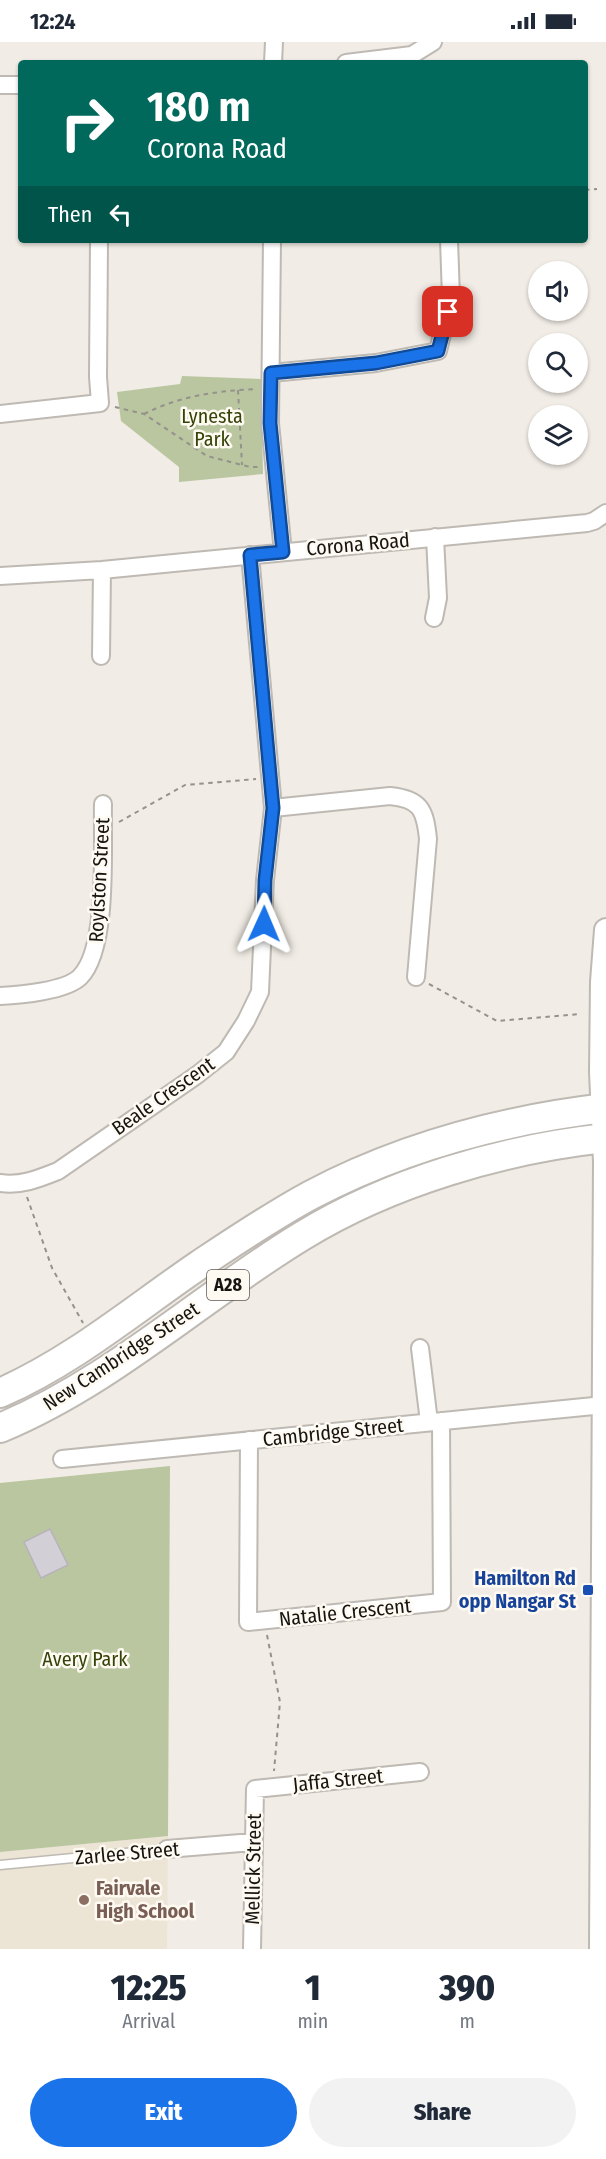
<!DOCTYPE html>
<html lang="en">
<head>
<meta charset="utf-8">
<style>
	body { margin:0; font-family:"Fira Sans Condensed",sans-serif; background:#f2f2f3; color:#1f2937; height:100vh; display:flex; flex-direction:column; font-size:22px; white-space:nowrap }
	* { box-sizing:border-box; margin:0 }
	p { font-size:20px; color:#747a83 }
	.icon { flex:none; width:33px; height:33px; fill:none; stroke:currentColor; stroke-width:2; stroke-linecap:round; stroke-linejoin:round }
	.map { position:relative; height:1907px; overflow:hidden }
	.sheet { display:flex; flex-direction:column; background:#fff; flex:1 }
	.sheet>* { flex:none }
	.top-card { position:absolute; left:18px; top:18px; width:570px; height:183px; border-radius:6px; box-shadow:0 2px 4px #0004; background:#00695c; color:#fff; overflow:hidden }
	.buttons { position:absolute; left:528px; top:219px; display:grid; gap:12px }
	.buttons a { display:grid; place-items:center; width:60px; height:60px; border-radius:50%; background:#fff; box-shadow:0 2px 4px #0004; font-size:30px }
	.pin { position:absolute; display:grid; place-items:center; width:51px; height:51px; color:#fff; margin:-26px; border-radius:12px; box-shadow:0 3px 9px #0006 }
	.me { position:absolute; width:66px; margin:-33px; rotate:1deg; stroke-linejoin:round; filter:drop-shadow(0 0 4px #0008) }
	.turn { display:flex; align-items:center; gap:21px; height:126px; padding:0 30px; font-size:27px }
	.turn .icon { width:78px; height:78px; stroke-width:2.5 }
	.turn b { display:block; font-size:42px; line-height:51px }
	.then { display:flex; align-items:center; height:57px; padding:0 30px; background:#0003; gap:12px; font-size:22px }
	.eta { display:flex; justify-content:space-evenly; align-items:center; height:102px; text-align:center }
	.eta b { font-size:36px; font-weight:800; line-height:42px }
	.action { display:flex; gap:12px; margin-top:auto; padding:12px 30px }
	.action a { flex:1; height:69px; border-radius:36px; background:#1a73e8; color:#fff; font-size:24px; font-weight:800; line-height:69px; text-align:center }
	.action a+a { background:#f2f2f3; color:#1f2937 }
	.status { display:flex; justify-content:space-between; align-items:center; height:42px; padding:0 30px; background:#fff; direction:ltr }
	.status svg { height:16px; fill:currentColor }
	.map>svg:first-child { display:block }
</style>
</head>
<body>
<div class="status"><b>12:24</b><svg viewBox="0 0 49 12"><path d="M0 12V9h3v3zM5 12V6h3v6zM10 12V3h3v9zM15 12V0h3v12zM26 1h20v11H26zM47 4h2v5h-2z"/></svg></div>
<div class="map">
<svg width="606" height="1907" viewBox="0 0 606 1907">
	<rect width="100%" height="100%" fill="#f1ece5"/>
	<path fill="#ece4d5" d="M168,1794l-1,113h-167v-97z"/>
	<path fill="#b9c69f" d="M182,334l79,3 2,95 -84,8v-15l-58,-46 -4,-29 63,-8z
		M170,1424l-2,370 -168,16v-369z"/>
	<path fill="#d3cfd6" stroke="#b8b3ba" stroke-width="1.5" d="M50,1487l18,36 -27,13 -17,-36z"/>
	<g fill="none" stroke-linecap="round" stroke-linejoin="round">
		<defs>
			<path id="lane" d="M0,1823l167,-16"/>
			<path id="street" d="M273,21l1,-21
				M346,21l66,-8 21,-13
				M0,43h21
				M272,198l-2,183 13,129
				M271,331l105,-10 62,-12 13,-54 -2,-57
				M0,372l100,-11 -2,-26 1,-137
				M0,534l102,-6 485,-47 7,-2 12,-8
				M434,576l4,-20 -3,-61
				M101,614l1,-86
				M273,766l117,-12c30,3 35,13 38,43l-12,138
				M0,954c20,-1 66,-5 80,-19 29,-29 22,-132 23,-173
				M0,1141c21,3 38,-4 58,-12l139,-96 29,-23 20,-31 14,-29 5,-112 8,-72 -23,-253
				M420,1306l9,74
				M249,1398l-1,182 194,-20 -1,-181
				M62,1417l542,-54
				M167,1807l86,-7
				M252,1907l3,-160 165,-17"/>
			<path id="secondary" d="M601,1907l4,-787 -4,-90 1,-90 4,-52"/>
			<path id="highway" d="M0,1351c73,-32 133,-83 199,-128 36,-24 73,-49 112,-70 91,-48 192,-75 295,-87
				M0,1386c111,-46 200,-130 302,-192 88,-54 201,-87 304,-98"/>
		</defs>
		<use href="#lane" stroke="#bebab3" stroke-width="11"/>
		<use href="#street" stroke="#bebab3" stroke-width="20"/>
		<use href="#secondary" stroke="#bebab3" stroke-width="26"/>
		<use href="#highway" stroke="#bebab3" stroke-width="32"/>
		<path stroke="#95928c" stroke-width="2" stroke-dasharray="4.5 4.5" stroke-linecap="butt" d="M585,148l12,-1
			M238,348l4,75
			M115,365l29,7 63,42 43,11h9
			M144,372c35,-18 73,-23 112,-25
			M119,780l66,-37 71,-6
			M429,942l68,37 84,-7
			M27,1155l25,71 31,55
			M267,1593l13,67 -6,69"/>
		<use href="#lane" stroke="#fff" stroke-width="8"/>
		<use href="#street" stroke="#fff" stroke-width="16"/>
		<use href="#secondary" stroke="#fff" stroke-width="22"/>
		<use href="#highway" stroke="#fff" stroke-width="28"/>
	</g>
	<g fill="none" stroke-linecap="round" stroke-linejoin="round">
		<defs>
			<path id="route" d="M264,882l1,-44 8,-72 -23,-253 33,-3 -13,-129 1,-50 105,-10 62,-12 10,-39"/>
		</defs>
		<use href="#route" stroke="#114b97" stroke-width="15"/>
		<use href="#route" stroke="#1a73e8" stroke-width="10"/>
	</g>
	<rect fill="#1a4fb4" stroke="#fefaf2" stroke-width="2" x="582" y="1542" width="12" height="12" rx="3"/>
	<circle fill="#8d6e63" stroke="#fefaf2" stroke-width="2" cx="84" cy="1858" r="6"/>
	<g text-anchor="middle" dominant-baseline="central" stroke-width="5" stroke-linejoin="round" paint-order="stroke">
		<rect fill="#fefaf2" stroke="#5b5954" stroke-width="1.5" x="207" y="1228" width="42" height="30" rx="4.5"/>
		<g font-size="18" font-weight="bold" fill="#151411">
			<text x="228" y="1243">A28</text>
		</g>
		<g font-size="20" fill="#354308" stroke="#fefaf2">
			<text x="212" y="374">Lynesta<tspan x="212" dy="23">Park</tspan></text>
			<text x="85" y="1617">Avery Park</text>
		</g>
		<g font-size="20" fill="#151411" stroke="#fefaf2">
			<text transform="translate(358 502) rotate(-5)">Corona Road</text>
			<text transform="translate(99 838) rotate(-87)">Roylston Street</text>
			<text transform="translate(163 1054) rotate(-35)">Beale Crescent</text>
			<text transform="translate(121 1314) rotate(-33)">New Cambridge Street</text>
			<text transform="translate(333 1390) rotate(-6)">Cambridge Street</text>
			<text transform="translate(345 1570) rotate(-6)">Natalie Crescent</text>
			<text transform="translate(338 1738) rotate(-6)">Jaffa Street</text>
			<text transform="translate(127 1811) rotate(-5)">Zarlee Street</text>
			<text transform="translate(253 1827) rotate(-89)">Mellick Street</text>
		</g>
		<g font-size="20" font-weight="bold" fill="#164399" stroke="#fefaf2" text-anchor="end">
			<text x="576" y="1536">Hamilton Rd<tspan x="576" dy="23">opp Nangar St</tspan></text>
		</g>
		<g font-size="20" font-weight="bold" fill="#785e54" stroke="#fefaf2" text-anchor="start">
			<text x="96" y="1846">Fairvale<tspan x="96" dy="23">High School</tspan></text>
		</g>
	</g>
</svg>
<div class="buttons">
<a><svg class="icon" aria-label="sound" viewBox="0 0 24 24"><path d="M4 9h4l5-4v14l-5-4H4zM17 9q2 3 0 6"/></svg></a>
<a><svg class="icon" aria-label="search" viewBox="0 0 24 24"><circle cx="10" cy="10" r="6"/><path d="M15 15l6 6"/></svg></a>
<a><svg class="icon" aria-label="layers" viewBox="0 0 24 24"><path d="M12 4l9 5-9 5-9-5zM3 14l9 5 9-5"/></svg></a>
</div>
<div class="pin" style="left:448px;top:270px;background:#d93025"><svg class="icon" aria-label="arrive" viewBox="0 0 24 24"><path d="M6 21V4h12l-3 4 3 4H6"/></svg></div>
<svg class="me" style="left:264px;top:882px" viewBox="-20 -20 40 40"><path d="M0-17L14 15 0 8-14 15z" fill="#1a73e8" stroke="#fff" stroke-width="4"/></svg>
<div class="top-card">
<div class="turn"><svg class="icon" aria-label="right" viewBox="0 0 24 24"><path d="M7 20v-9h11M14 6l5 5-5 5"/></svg><div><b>180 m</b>Corona Road</div></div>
<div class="then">Then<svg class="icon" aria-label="left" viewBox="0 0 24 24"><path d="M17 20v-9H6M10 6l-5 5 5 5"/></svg></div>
</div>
</div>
<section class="sheet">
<div class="eta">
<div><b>12:25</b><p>Arrival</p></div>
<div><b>1</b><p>min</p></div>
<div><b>390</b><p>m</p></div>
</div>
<div class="action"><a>Exit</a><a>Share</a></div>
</section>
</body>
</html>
